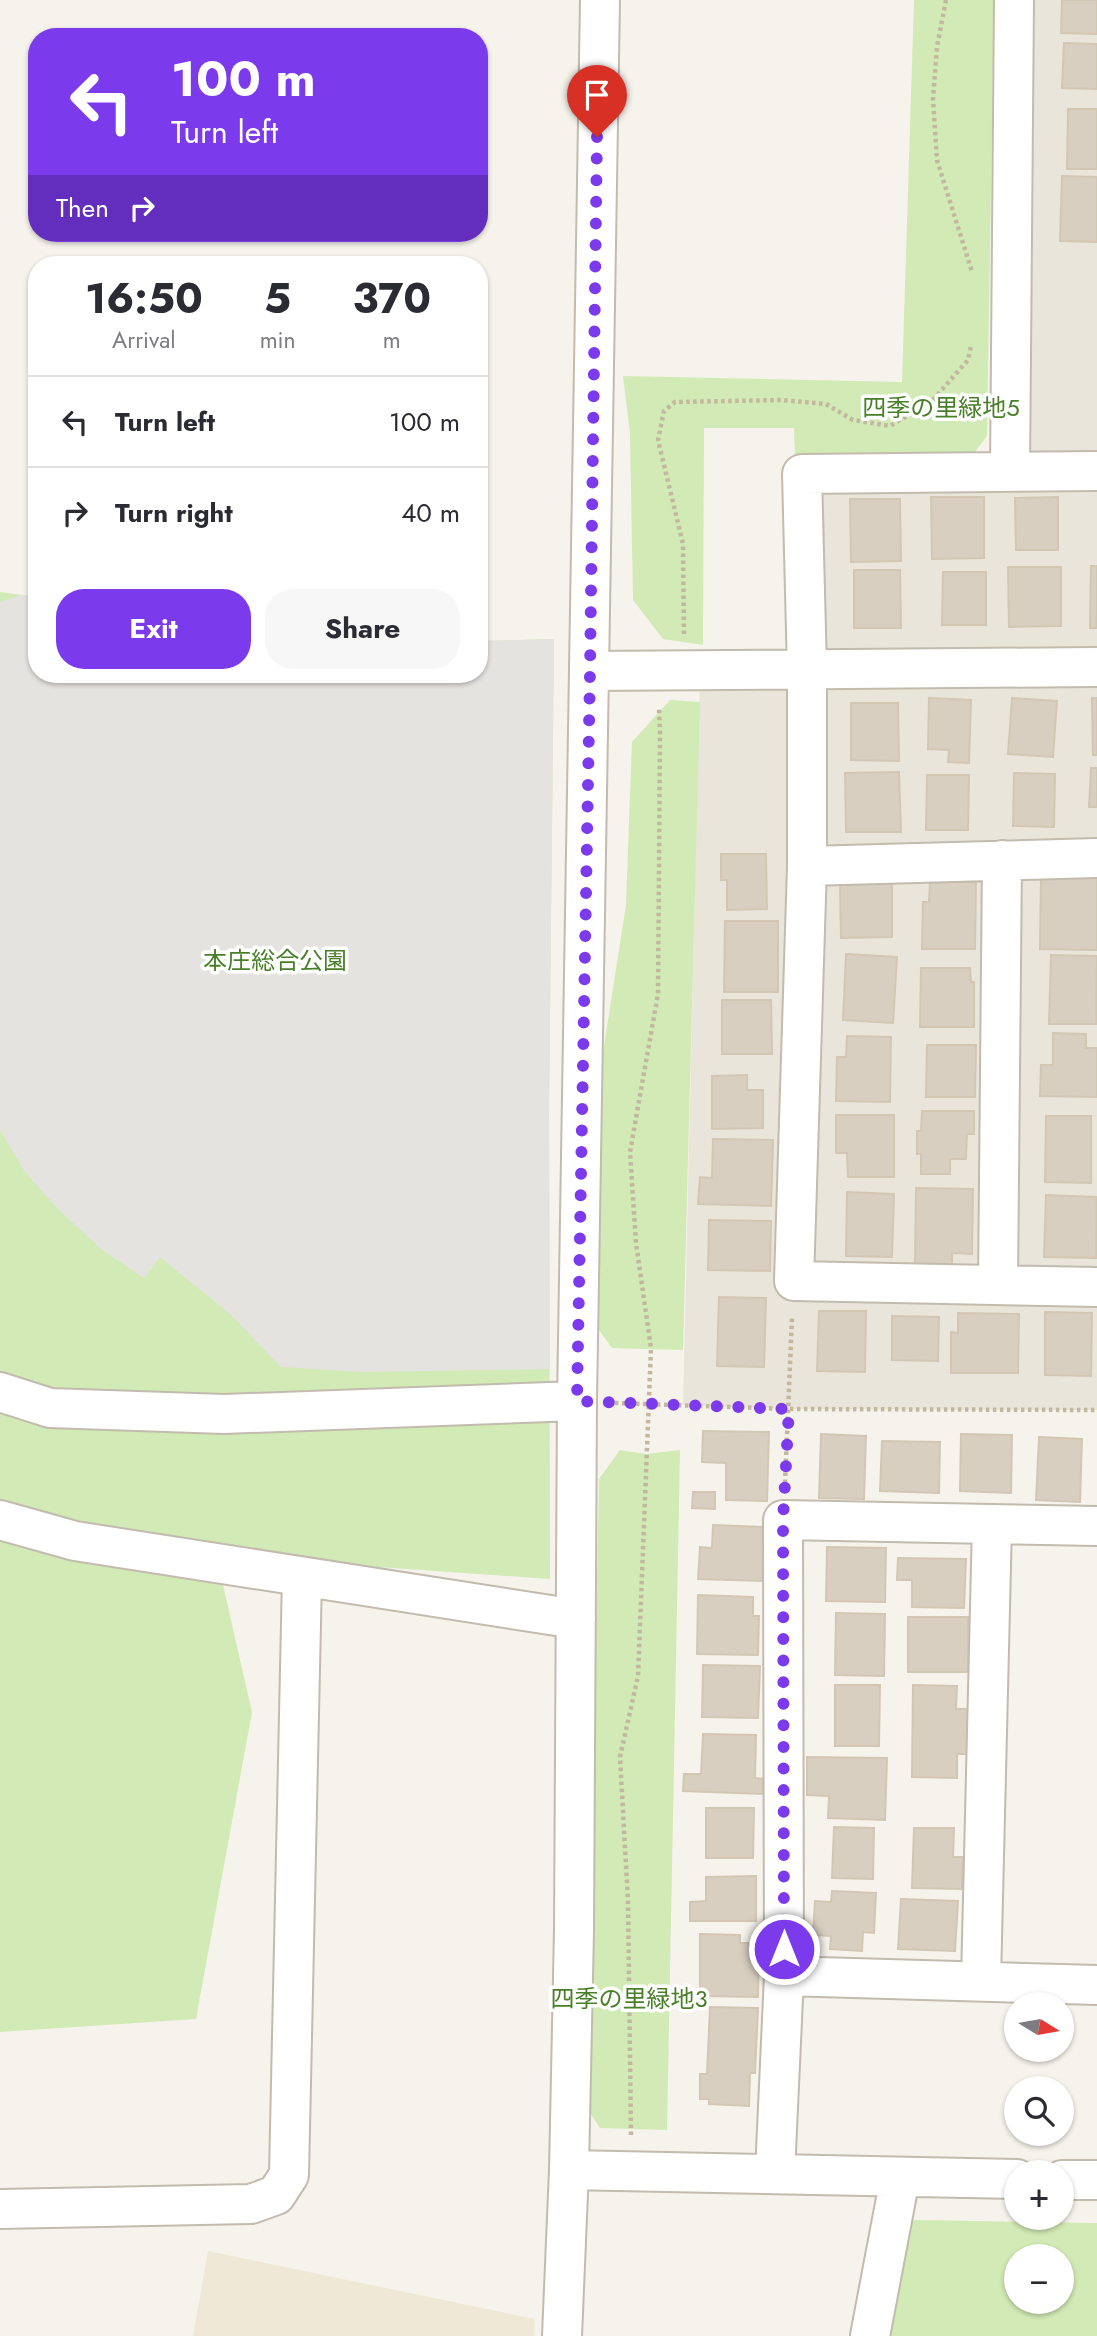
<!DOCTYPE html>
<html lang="en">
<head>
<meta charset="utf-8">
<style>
	body { margin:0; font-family:Jost,"Noto Sans JP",sans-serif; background:#f7f7f7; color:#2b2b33; height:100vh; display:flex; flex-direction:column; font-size:26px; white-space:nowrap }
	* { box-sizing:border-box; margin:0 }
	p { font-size:23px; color:#7c7c81 }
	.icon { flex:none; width:38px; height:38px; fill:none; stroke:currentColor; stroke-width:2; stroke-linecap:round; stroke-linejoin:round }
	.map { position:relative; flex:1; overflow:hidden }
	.sheet { position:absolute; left:28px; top:256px; width:460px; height:427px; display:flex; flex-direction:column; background:#fff; border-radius:28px; box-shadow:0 2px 5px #0004 }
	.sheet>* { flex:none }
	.top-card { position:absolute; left:28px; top:28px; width:460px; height:214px; border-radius:28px; box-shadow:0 2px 5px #0004; background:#7c3aed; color:#fff; overflow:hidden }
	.needle { width:46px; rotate:101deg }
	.fabs { position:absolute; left:1004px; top:1992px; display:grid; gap:14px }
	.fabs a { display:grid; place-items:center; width:70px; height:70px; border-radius:50%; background:#fff; box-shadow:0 2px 5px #0004; font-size:35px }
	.pin { position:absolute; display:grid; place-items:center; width:60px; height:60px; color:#fff; margin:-72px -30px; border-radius:50% 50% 50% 0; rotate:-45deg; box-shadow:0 0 7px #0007 }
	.pin .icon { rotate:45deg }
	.me { position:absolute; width:77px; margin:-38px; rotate:0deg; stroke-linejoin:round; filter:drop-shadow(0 0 5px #0008) }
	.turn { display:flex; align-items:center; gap:24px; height:147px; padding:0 28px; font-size:32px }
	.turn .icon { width:91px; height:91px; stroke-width:2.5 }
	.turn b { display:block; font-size:49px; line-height:60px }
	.then { display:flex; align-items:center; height:66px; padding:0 28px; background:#0003; gap:14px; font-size:26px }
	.eta { display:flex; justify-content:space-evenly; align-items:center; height:119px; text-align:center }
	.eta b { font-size:42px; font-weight:700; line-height:49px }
	.action { display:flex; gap:14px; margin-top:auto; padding:14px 28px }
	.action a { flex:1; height:80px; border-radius:28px; background:#7c3aed; color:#fff; font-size:28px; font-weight:700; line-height:80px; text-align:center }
	.action a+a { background:#f7f7f7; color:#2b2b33 }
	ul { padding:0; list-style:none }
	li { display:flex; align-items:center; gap:21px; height:91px; padding:0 28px; border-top:2px solid #e1e1e2 }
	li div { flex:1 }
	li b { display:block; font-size:26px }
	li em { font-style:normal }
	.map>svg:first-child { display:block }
</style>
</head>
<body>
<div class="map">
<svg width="1097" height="2336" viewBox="0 0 1097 2336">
	<rect width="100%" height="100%" fill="#f6f3ec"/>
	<path fill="#eae5da" d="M1014,0h83v1410l-308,-1 -106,-4 17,-734 107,-1 -5,-196 208,-2z"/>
	<path fill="#efe8d6" d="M208,2251l327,68 -1,17h-341z"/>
	<path fill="#d2eab5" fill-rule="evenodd" d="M914,0h80l-7,436 -13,17 -179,2 -1,-27h-90l-1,217 -40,-6 -30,-39 -3,-167 -7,-57 279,6z
		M0,592l37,5v77h443v-33l74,-2 -5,472 1,468 -200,-14 -275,-39 -75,-26z
		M670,700l30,2 -17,648 -71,-2 -16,-22 3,-248 27,-173 6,-163z
		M620,1450l26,4 34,-4 -13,680 -67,-2 -13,-20 12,-629z
		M0,1527l223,45v13l29,127 -56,307 -196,13z
		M915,2220l182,3v113h-219l24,-112zM1017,2256h45v45h-45z"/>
	<path fill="#e5e3e0" d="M21,595l16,2v77h443v-33l74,-2 -5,472 1,258 -189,3 -80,-5 -51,-53 -70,-57 -16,21 -42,-28 -45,-42 -32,-36 -25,-42v-528z"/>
	<path fill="#d8cfc1" stroke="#d3c7b4" stroke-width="2" d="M1062,0h35v34l-36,-1z
		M1064,43l33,1v45l-35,-1z
		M1068,109h29v60h-30z
		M1062,176l35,1v65l-37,-1z
		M931,497h53v61l-52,1z
		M1058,497v53h-42l-1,-52z
		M850,499h50l1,62 -50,1z
		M1091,566h6v62h-7z
		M1008,567h53v59l-52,1z
		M854,570h46l1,58h-47z
		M943,572h43v53h-44z
		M929,698l42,2 -2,63 -21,-1 1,-12 -21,-1z
		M1012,698l45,3 -4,56 -45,-3z
		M1092,698h5v57h-4z
		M851,703h47l1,58 -48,-1z
		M1091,768h6v39h-8z
		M899,772l2,60h-55l-1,-59z
		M1014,773l41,1 -1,53 -41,-1z
		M927,775h42l-1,55h-42z
		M721,854h45l1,55 -40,1v-30h-6z
		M1041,876l56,2v72l-57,-1z
		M892,879v58l-51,1 -1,-58z
		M930,882h46l-1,67h-53l1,-47h6z
		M725,921h53v71h-54z
		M846,954l51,3 -4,66 -50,-3z
		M1051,955l46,1 -1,68h-47z
		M921,968h49l1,14h3v45h-54z
		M722,1000h49l1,54h-50z
		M1053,1033l33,1v14h11v49l-57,-1 1,-31h12z
		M847,1036l44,1 -1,65 -54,-1 1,-44h9z
		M927,1045h49l-1,52h-49z
		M747,1075v15h16v38l-51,1v-53z
		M922,1111h52v23h-7l-1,25h-16v15h-29v-20h-4v-23h4z
		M836,1115h58v62h-46l-1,-24h-11z
		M1046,1116h45v67l-46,-1z
		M713,1139l60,1 -2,66 -73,-2 2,-27 12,1z
		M916,1188l57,1 -1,65 -20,-1v13l-37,-1z
		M847,1192l47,2 -2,63 -46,-1z
		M1046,1195l51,2 -1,61 -52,-1z
		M709,1220l62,1 -1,50 -62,-1z
		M719,1297l47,1 -2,69 -47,-1z
		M819,1311h47l-1,61 -48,-1z
		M1045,1312l47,1 -1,63 -46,-1z
		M958,1313l61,1 -1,59h-67v-41l7,1z
		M892,1316l47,1 -1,44 -46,-1z
		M703,1431l66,1 -2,69 -41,-1v-37l-24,-1z
		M821,1434l45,2 -2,63 -45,-1z
		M961,1434l51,1 -1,58 -51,-2z
		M1039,1437l43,2 -2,63 -44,-2z
		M882,1441l58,1 -1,51 -59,-2z
		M693,1492h22v17l-23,-1z
		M713,1525l51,2 -2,54 -64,-2 2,-32 12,1z
		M827,1547l59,1 -1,54 -59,-1z
		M898,1558l68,1 -2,49 -52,-1v-27h-15z
		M698,1595l55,2v19h6l-1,39 -61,-1z
		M836,1613l49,1 -1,62 -49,-1z
		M908,1617h60v55h-60z
		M703,1665l57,1 -2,52 -56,-1z
		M835,1685h45l-1,61h-44z
		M913,1685l44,1 -1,23h12l-1,45h-10v24l-45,-1z
		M703,1734l53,1 -1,43 8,1 -1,15 -79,-3 1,-17h17z
		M807,1757l80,1 -2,62 -57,-2 1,-22 -22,-1z
		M706,1808h48l-1,50h-47z
		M834,1827l40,1 -1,51 -41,-1z
		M914,1828h40l-1,29h10l-1,32 -50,-1z
		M756,1876v45h-66v-19l16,-1v-24z
		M832,1891l44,2 -2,40 -11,-1 -1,19 -32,-2 1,-13 -18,-1 2,-34 16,1z
		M901,1899l57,2 -3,50 -57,-2z
		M700,1934l40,1v8h19l-1,54 -58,-1z
		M710,2007l48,1 -3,65h-5l-1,33 -40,-2v-5h-9v-25h7z"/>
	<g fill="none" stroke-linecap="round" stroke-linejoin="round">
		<defs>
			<path id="minor" d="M1097,471l-295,3 5,196v196l-13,415 303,6
				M1010,472l4,-472
				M590,671l507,-4
				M807,866l290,-8
				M998,1285l4,-425
				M0,1392l50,16 174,6 353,-13
				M0,1520l75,21 501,78
				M784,1976l313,9
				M981,1981l11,-457
				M569,2170l448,9
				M775,2173l9,-197 -1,-456 314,6
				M1062,2180h35
				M0,2209l251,-5 25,-9 13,-20 13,-598
				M562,2336l7,-166 5,-240 3,-529 23,-1401
				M870,2336l30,-158"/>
		</defs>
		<use href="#minor" stroke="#c2bbae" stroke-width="42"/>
		<path stroke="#c4b79f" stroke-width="4.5" stroke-dasharray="3.5 3.5" stroke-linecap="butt" d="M946,0l-9,47 -4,52 4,61 35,112
			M684,634l-1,-90 -25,-104 6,-29 11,-9 107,-2 44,4 27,16 37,6 41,-24 37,-42 3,-14
			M615,1403l174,6 308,1
			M785,1483l7,-166
			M631,2135l-3,-234 -8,-144 18,-81 13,-328 -15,-105 -6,-91 28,-158 2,-261 -1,-25"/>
		<use href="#minor" stroke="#fff" stroke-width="38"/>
	</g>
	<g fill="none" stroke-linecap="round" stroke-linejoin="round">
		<path stroke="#7c3aed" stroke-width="12" stroke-dasharray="0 21.6" d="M597,137l-7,534 -13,730 212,8 -6,111 1,429"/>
	</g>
	<g text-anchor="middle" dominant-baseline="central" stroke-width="7" stroke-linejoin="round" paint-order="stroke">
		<g font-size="24" fill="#4a7f2a" stroke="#fff">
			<text x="941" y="407">四季の里緑地5</text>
			<text x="275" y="960">本庄総合公園</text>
			<text x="629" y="1998">四季の里緑地3</text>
		</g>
	</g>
</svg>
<div class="fabs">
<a><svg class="needle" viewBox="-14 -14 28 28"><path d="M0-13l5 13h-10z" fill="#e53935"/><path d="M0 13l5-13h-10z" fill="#7c7c81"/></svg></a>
<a><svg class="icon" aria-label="search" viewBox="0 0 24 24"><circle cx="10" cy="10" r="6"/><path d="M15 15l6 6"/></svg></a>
<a>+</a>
<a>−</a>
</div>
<div class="pin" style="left:597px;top:137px;background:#d93025"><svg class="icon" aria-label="arrive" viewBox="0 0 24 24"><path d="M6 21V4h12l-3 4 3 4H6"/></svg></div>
<svg class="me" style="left:784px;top:1949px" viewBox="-20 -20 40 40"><circle r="17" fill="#7c3aed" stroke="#fff" stroke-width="3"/><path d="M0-11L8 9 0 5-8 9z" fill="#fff"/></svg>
<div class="top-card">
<div class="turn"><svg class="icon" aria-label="left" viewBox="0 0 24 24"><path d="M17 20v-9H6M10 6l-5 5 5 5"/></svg><div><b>100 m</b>Turn left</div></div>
<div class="then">Then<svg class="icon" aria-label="right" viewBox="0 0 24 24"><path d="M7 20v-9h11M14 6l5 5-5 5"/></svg></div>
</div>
<section class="sheet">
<div class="eta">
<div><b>16:50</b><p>Arrival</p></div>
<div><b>5</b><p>min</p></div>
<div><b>370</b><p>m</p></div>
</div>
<ul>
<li><svg class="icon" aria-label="left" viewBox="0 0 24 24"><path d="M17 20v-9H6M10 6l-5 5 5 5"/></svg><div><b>Turn left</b></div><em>100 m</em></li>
<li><svg class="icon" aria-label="right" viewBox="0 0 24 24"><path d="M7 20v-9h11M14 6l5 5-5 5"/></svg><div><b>Turn right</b></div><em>40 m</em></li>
</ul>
<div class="action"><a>Exit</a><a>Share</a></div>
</section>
</div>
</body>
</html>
